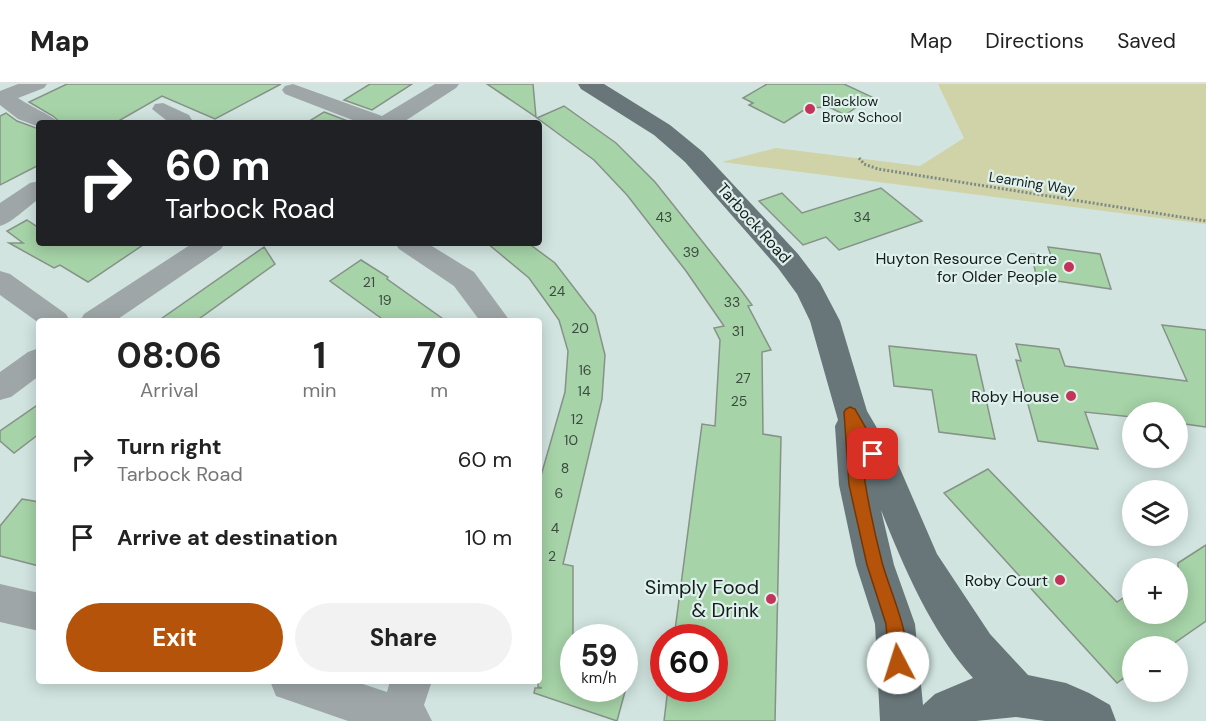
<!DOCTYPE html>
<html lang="en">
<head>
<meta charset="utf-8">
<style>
	body { margin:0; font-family:"DM Sans",sans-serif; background:#f2f2f2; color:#222; height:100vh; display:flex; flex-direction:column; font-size:22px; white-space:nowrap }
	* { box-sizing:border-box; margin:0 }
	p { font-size:20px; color:#767676 }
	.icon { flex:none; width:33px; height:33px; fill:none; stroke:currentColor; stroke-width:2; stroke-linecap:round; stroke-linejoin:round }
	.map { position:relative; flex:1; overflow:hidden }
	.drawer { position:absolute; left:36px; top:234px; width:506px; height:366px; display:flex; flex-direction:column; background:#fff; border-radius:6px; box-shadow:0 3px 15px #0003 }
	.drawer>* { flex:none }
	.top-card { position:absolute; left:36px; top:36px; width:506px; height:126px; border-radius:6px; box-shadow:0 3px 15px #0003; background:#202124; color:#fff; overflow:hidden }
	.fabs { position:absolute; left:1122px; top:318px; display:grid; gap:12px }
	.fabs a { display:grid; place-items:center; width:66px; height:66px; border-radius:50%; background:#fff; box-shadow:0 3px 15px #0003; font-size:30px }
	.speed { position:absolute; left:560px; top:540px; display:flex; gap:12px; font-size:30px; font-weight:700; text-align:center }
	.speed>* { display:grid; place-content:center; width:78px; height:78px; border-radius:50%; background:#fff; box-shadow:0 3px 15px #0003; line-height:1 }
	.speed small { font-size:15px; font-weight:400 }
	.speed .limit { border:9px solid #d22; background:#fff; color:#111 }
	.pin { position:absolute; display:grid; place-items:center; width:51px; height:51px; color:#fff; margin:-26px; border-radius:12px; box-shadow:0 3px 9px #0006 }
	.me { position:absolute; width:66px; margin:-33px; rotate:355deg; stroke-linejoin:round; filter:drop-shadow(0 0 4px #0008) }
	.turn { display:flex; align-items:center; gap:21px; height:126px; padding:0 30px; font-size:27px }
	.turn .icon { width:78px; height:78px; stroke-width:2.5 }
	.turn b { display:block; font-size:42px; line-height:51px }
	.eta { display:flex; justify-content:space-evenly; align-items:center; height:102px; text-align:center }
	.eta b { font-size:36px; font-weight:700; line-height:42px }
	.action { display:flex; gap:12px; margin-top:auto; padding:12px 30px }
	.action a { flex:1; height:69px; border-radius:36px; background:#b45309; color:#fff; font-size:24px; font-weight:700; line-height:69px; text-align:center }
	.action a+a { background:#f2f2f2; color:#222 }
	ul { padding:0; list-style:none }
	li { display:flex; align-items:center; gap:18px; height:78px; padding:0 30px }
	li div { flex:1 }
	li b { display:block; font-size:22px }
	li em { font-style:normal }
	header { display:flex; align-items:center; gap:36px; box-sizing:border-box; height:84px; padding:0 30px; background:#fff; border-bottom:2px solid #e0e0e0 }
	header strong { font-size:28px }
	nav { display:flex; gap:33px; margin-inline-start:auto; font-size:21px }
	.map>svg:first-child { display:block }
</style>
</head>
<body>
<header>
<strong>Map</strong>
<nav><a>Map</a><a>Directions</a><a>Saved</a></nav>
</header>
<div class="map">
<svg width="1206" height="637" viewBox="0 0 1206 637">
	<rect width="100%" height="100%" fill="#d1e4df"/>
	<path fill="#cfd3a7" d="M938,0h268v140l-484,-62 54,-14 144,18 44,-28z"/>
	<path fill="#a6d3a8" stroke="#869287" stroke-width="1.5" d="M67,0h214l-66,35 -53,-23 -47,27h-54l-8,-7 -24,-14z
		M370,0h42l-40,26 -28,-10z
		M487,0h46l3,33z
		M767,0h77l28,13 -27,18 -16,-8 -22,1 -23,15 -35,-18 4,-2 -10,-5z
		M564,22l52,37 39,39 86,108 11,15 -4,1 23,44 -9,2 1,82 18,3 -6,284h-111l4,-33h46v-50h-40l28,-214 13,2 5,-86 -6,-12 10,-2 -38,-55 -59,-76 -33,-35 -57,-42z
		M324,28l29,11h-47z
		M6,29l11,8 22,8v36l-39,20v-69z
		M881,104l41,33 -83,29 -13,-13 -23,8 -44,-44 23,-8 20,20z
		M27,136l12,8v15h107l-58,39 -28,-17 -6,3 -45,-25h14l-16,-12z
		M487,159h41l27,20 40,52 10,40 -3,44 -39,165 10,2v122h53l-9,33 -83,-28 1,-5h7l-4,-1v-201l27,-94 3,-41 -9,-31 -12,-17 -18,-25z
		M264,163l11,17 -79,57h-38z
		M1048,163l52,7 11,35 -74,-11 -6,-24 20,2z
		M361,176l27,17 -1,2 59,42h-61l-55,-40z
		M1162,241l44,5v97l-28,-4v-11h-46v5l-47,-5 13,37 -60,-8 -22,-81 5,1 -5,-17 43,5 6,17 122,15z
		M889,262l87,9 19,84 -56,-7 -7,-42 -38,-4z
		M39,320v30l-25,19 -14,-12v-10z
		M988,385l129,133 15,-10v22h46v-51l28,-18v76l-36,25h-38v26l-15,11 -173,-190z
		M22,415l17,3v64l-39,-10v-30z"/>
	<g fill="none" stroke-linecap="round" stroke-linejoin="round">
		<path stroke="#7c8a86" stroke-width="3" stroke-dasharray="2 2" stroke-linecap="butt" d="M859,74l5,6 14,5 328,52"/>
		<path fill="#9ea6a8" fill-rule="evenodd" d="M18,0h29l-3,4 -26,10c10,7 37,19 41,25h-20v4l-21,-8 -18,-14v-14z
			M293,0l89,32 53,-32h24l-3,4 -54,35h-42l-75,-29 -3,-4 3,-4z
			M163,19l26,12 3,5 -2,3h-26l2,-3 -14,-11 3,-5z
			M39,97v18c-12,8 -27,24 -39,27v-23l30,-20z
			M193,159h32l-4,6 -106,72h-35l4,-7z
			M395,159h32l47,29 36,49h-30l-26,-35 -55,-37z
			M0,187l10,3 56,40 4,7h-31v2l-39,-28z
			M39,264v28l-28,21 -11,3v-28l28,-20z
			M0,500l39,9v38l-39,-9z
			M270,597h84l33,11 3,-11h42l-8,24 8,16h-84l-72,-25z"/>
		<path fill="#68767a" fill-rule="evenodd" d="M578,0h26l66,41 33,27 95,102 22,29 20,38 27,90 31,53 39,90 53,80 38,41 38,8 23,10 21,12 6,16h-71l-29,-4 -40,4h-96l-5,-97 -19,-59 -17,-80 -4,-59 3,-6 -28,-99 -13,-27 -19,-26 -93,-106 -31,-27 -73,-46zM881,426c23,58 50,121 92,168l-38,16 -12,11 -8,-81 -21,-59z"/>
	</g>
	<path fill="#b45309" stroke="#753606" stroke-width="1.5" d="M850,323l5,2 26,45 -3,5 -5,2 -5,-2 -8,-15c4,40 12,79 22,118 7,28 33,79 22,107l-6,2 -6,-2 -3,-6 -3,-39 -19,-59 -18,-80 -5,-73 2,-3z"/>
	<g fill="#c43459" stroke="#def1ec" stroke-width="2">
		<circle cx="810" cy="25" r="6"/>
		<circle cx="1069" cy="183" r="6"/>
		<circle cx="1071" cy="312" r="6"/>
		<circle cx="1060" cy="496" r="6"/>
		<circle cx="771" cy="515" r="6"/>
	</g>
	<g text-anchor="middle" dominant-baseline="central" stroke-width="4.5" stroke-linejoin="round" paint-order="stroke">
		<g font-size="14" fill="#161c1b" stroke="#def1ec" text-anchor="start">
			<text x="822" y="17">Blacklow<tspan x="822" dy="16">Brow School</tspan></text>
		</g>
		<g font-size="14" fill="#161c1b" stroke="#def1ec">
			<text transform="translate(1032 99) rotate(9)">Learning Way</text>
		</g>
		<g font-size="14" fill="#3a4a3e">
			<text x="664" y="133">43</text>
			<text x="862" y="133">34</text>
			<text x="691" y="168">39</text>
			<text x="369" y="198">21</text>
			<text x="557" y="207">24</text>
			<text x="385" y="216">19</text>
			<text x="732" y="218">33</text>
			<text x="580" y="244">20</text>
			<text x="738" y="247">31</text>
			<text x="585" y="286">16</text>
			<text x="743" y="294">27</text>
			<text x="584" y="307">14</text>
			<text x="739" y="317">25</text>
			<text x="577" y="335">12</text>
			<text x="571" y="356">10</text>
			<text x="565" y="384">8</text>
			<text x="559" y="409">6</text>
			<text x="555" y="444">4</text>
			<text x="552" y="472">2</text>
		</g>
		<g font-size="16" fill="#161c1b" stroke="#def1ec">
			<text transform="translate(754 139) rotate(48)">Tarbock Road</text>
		</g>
		<g font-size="16" fill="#161c1b" stroke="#def1ec" text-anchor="end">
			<text x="1057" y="174">Huyton Resource Centre<tspan x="1057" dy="18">for Older People</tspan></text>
			<text x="1059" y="312">Roby House</text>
			<text x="1048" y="496">Roby Court</text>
		</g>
		<g font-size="20" fill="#161c1b" stroke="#def1ec" text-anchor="end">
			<text x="759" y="503">Simply Food<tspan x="759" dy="23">&amp; Drink</tspan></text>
		</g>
	</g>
</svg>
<div class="fabs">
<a><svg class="icon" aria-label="search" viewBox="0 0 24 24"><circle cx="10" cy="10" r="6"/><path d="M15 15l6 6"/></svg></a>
<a><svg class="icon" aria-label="layers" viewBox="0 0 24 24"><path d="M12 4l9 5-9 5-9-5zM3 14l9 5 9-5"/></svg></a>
<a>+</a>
<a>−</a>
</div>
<div class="speed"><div>59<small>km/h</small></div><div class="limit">60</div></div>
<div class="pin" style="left:873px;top:370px;background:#d93025"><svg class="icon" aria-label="arrive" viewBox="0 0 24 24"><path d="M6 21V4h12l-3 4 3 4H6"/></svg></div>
<svg class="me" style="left:898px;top:579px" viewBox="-20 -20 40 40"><circle r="19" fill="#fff"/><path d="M0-13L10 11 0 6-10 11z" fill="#b45309"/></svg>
<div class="top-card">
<div class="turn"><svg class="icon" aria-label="right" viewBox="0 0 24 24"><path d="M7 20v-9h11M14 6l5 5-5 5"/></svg><div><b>60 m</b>Tarbock Road</div></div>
</div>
<section class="drawer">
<div class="eta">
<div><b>08:06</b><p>Arrival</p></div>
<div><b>1</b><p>min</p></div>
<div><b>70</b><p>m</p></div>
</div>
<ul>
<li><svg class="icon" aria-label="right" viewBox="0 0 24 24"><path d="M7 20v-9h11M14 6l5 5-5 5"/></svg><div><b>Turn right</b><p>Tarbock Road</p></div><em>60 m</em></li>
<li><svg class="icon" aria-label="arrive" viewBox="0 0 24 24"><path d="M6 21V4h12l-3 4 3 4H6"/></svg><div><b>Arrive at destination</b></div><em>10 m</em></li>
</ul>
<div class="action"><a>Exit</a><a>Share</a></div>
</section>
</div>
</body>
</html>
